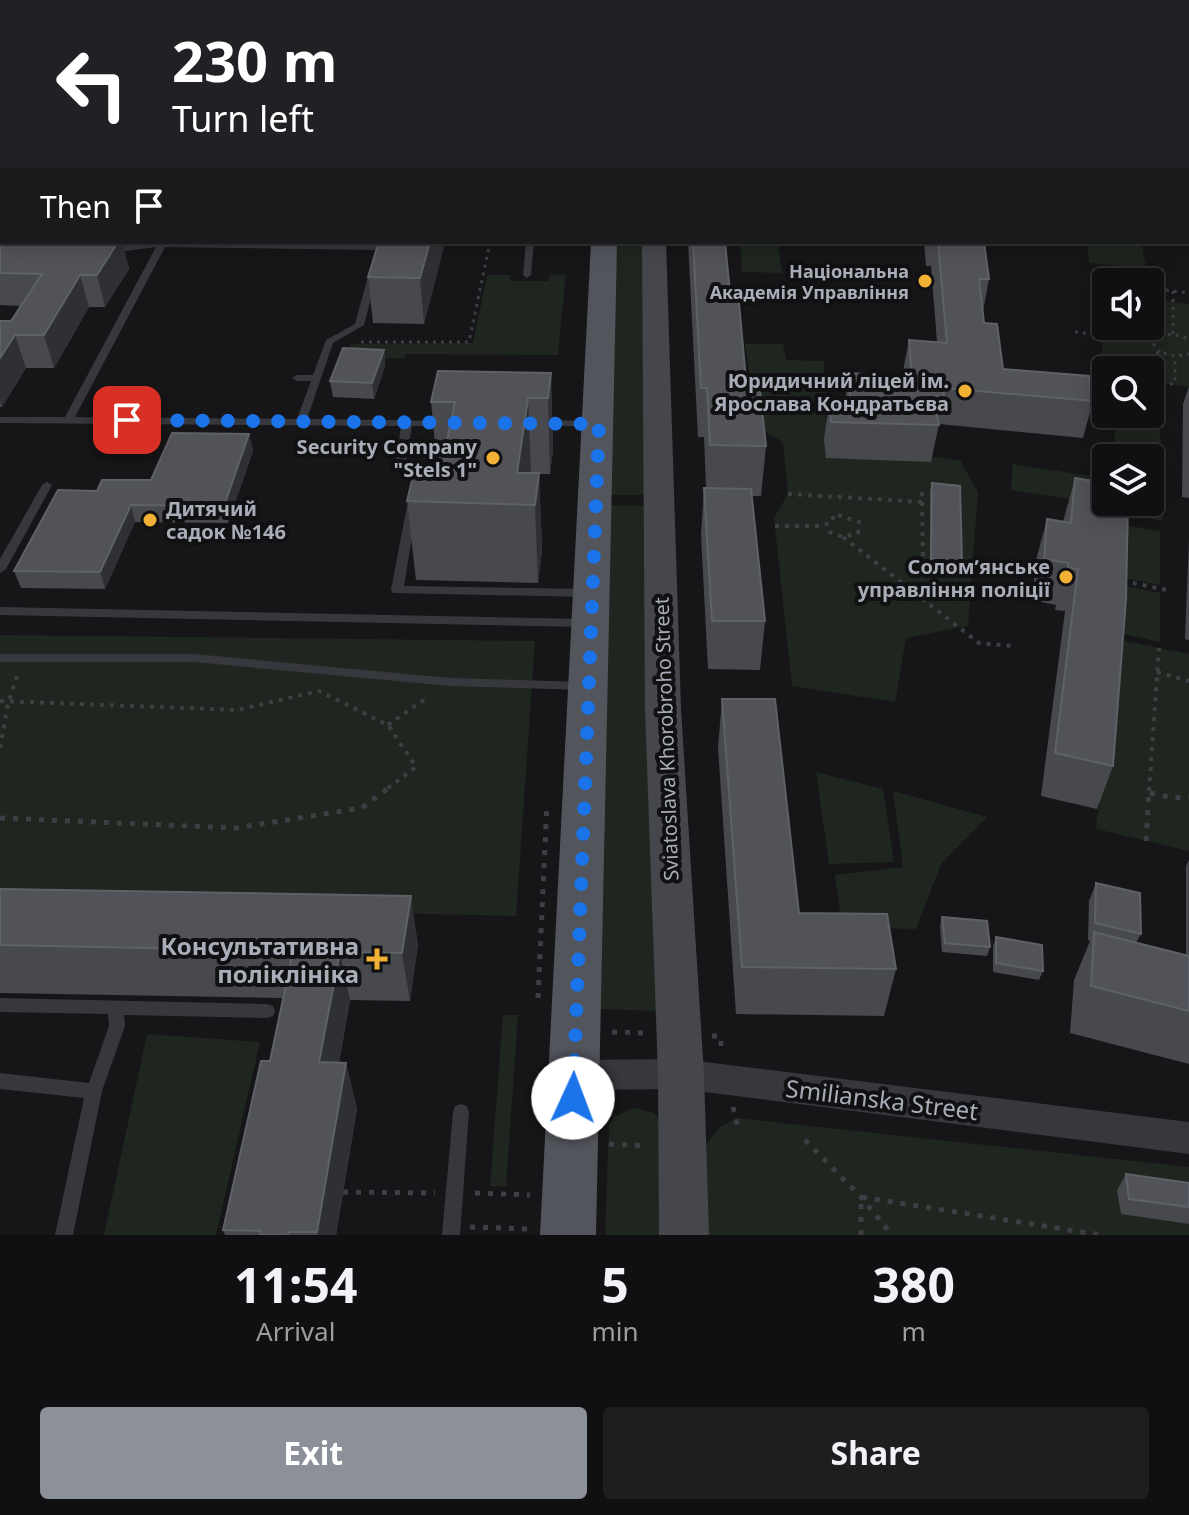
<!DOCTYPE html>
<html lang="en">
<head>
<meta charset="utf-8">
<style>
	body { margin:0; font-family:"Noto Sans",sans-serif; background:#1e1e20; color:#f1f3f6; height:100vh; display:flex; flex-direction:column; font-size:30px; white-space:nowrap }
	* { box-sizing:border-box; margin:0 }
	p { font-size:26px; color:#9c9d9f }
	.icon { flex:none; width:44px; height:44px; fill:none; stroke:currentColor; stroke-width:2; stroke-linecap:round; stroke-linejoin:round }
	.map { position:relative; height:1235px; overflow:hidden }
	.sheet { display:flex; flex-direction:column; background:#101012; flex:1 }
	.sheet>* { flex:none }
	.hud { position:absolute; left:0px; top:0px; width:1190px; height:244px; box-shadow:0 4px 20px #0003,0 0 0 2px #303032; background:#202124; color:#fff; overflow:hidden }
	.tools { position:absolute; left:1092px; top:268px; display:grid; gap:16px }
	.tools a { display:grid; place-items:center; width:72px; height:72px; border-radius:8px; background:#101012; box-shadow:0 4px 20px #0003,0 0 0 2px #303032; font-size:40px }
	.pin { position:absolute; display:grid; place-items:center; width:68px; height:68px; color:#fff; margin:-34px; border-radius:16px; box-shadow:0 4px 12px #0006 }
	.me { position:absolute; width:88px; margin:-44px; rotate:2deg; stroke-linejoin:round; filter:drop-shadow(0 0 6px #0008) }
	.turn { display:flex; align-items:center; gap:28px; height:168px; padding:0 40px; font-size:36px }
	.turn .icon { width:104px; height:104px; stroke-width:2.5 }
	.turn b { display:block; font-size:56px; line-height:68px }
	.then { display:flex; align-items:center; height:76px; padding:0 40px; background:#0003; gap:16px; font-size:30px }
	.eta { display:flex; justify-content:space-evenly; align-items:center; height:136px; text-align:center }
	.eta b { font-size:48px; font-weight:700; line-height:56px }
	.cta { display:flex; gap:16px; margin-top:auto; padding:16px 40px }
	.cta a { flex:1; height:92px; border-radius:8px; background:#8c9099; color:#fff; font-size:32px; font-weight:700; line-height:92px; text-align:center }
	.cta a+a { background:#1e1e20; color:#f1f3f6 }
	.map>svg:first-child { display:block }
</style>
</head>
<body>
<div class="map">
<svg width="1189" height="1235" viewBox="0 0 1189 1235">
	<rect width="100%" height="100%" fill="#161618"/>
	<path fill="#1e261f" d="M614,242h34l1,253h-40z
		M740,242h38l4,31 -40,-1z
		M1087,242l55,3 4,23 -57,-5z
		M566,274l-8,81 -152,-1 -2,4 -57,1 4,-15 122,-1 14,-68h23v6h38l1,-6z
		M1106,293v33h44v-27l39,5v83l-39,-6v-11h-44v5l-6,-1z
		M745,344h38l3,16 38,1 2,74 105,5 2,17 27,3 18,32 -10,134 -62,12 -11,64 -103,-16 -18,-168 14,-24 -5,-52 -25,-14z
		M1150,391l9,2 4,128 -50,-8v-11h37v-44h-36l1,-44h35z
		M1013,464l83,13v26l-85,-13z
		M607,505l42,1 9,505 -61,-2z
		M1123,525l37,6v54l-36,-7z
		M1121,585l39,8v49l-42,-9z
		M0,635l535,6 -19,275 -516,-11z
		M1114,639l75,15v197l-93,-22z
		M816,772l67,17 11,73 -65,2z
		M893,791l94,26 -46,47 -25,65 -74,-2 -7,-52 68,-8z
		M503,1015h15l-12,172 -16,-1z
		M147,1034l113,8 -44,193h-112z
		M633,1108l19,4 7,6 10,117h-64l4,-110 5,-8z
		M736,1118l453,49v68h-483l-3,-87 17,-21z"/>
	<g fill="none" stroke-linecap="round" stroke-linejoin="round">
		<path stroke="#3d3f44" stroke-width="3" stroke-dasharray="3 5" stroke-linecap="butt" d="M1092,280l14,13
			M1095,281l11,1
			M1150,288l39,5
			M1173,291v43
			M1149,326l11,9 -9,6
			M1075,332l76,9 9,11
			M1160,335l13,-1 16,5
			M361,342h108l21,-100
			M1111,370l49,-18 15,4 14,-2
			M1162,386l13,-3v-27
			M428,453l2,-11"/>
		<path stroke="#3d3f44" stroke-width="4" stroke-dasharray="4 6" stroke-linecap="butt" d="M426,467l3,-16
			M788,494l134,8v-12
			M922,502l1,59
			M838,515l21,7 -1,11 -15,4 -14,-5 -3,-10z
			M775,526h49
			M843,537l136,106 34,3
			M1123,581l44,9
			M1157,672l32,9
			M0,701l237,9 82,-19 69,34 28,42 -32,24
			M388,725l40,-28
			M0,748l8,-45 10,-30
			M1149,791l10,-143"/>
		<path stroke="#3d3f44" stroke-width="5" stroke-dasharray="5 8" stroke-linecap="butt" d="M1150,793l23,5 16,-1
			M0,818l236,10 126,-20 25,-19
			M1146,841l3,-52
			M538,998l9,-195
			M612,1032l35,1
			M712,1036h8l2,15
			M733,1107l6,25
			M805,1140l56,57 31,38
			M609,1144l39,2
			M343,1192l92,1
			M475,1193l55,2
			M470,1227l60,2
			M861,1235v-38l240,38"/>
		<path fill="#37383d" fill-rule="evenodd" d="M216,0h6v2h-6z
			M794,0h6l2,2h-6z
			M941,0h6l1,2h-6z
			M1188,4h1l-1,5z
			M0,127h2v6h-2z
			M0,158h2v5h-2z
			M158,242l225,4 1,2 -20,77 -31,18 -26,76 146,2v4l-4,1h-37l-6,36 16,18 -3,10h-8l-1,-2 2,-8 -16,-18 5,-36 -401,-3v-6h65l91,-170 -45,6 -4,-3 4,-3zM165,247l210,3 -20,74 -29,16 -13,35h-16l-5,3 5,3h14l-14,38 -222,-2z
			M526,242h8l-3,33 -4,3 -4,-3z
			M539,420l58,1 5,3 -5,3 -62,-2v-4z
			M47,482l5,3 -46,84 -6,4v-14l42,-74z
			M412,503l5,3 -13,80 185,3 6,4 -6,4 -196,-4 -2,-3 16,-84z
			M0,607l585,12 6,4 -6,4 -585,-12z
			M0,654h194l256,24 134,4 4,1 2,3 -2,3 -4,1 -134,-4 -256,-24h-194z
			M0,998l267,6 6,2 2,5 -2,5 -6,2 -143,-3 1,11 -23,65 -29,144h-18l29,-137 -84,-9v-16l89,10 20,-57 -1,-12 -108,-2z
			M461,1104l6,2 2,6 -9,123h-18l11,-123 2,-6z"/>
		<path fill="#37383d" fill-rule="evenodd" d="M499,0h13l1,2h-13z
			M544,0h13l1,2h-13z
			M1188,192h1v10h-1z
			M681,1059l508,63v32l-508,-65 -107,1 -12,-4 -4,-11 4,-11 12,-4z"/>
		<path fill="#45474d" fill-rule="evenodd" d="M0,83h2v12h-2z
			M642,242h24l15,467 23,365 5,161h-50l-1,-161 -13,-365z"/>
		<path fill="#53555c" fill-rule="evenodd" d="M1188,39h1v12h-1z
			M591,242h26l-21,993h-56z"/>
	</g>
	<path fill="#47494d" d="M0,0h127v2h-125v67h-2z
		M156,0h51v2h-51z
		M428,0h55v2h-54z
		M821,0h107v2h-107z
		M1126,0h63v1l-57,1z
		M2,167v75h120l7,27 -24,38h-16l-35,61h-28l-24,39h-2v-86h11l10,-15 -21,-1v-136z
		M445,242l-21,82 -51,-1 -5,-46z
		M688,242h37l5,50 17,99 19,55 -5,50h-9l13,125 -5,49 -52,-1 -7,-134 3,-47h2l-2,-51h-6z
		M924,242h60l5,37 -6,32 1,12 19,46 90,32 -10,37 -144,-14 -8,38 -105,-4 -2,-19 5,-36h16l4,-30 53,3 7,-36 28,2 -6,-76h-5z
		M384,350l1,16 -11,33 -41,-2 -3,-16z
		M551,373l2,76 -3,25h-11l3,77 -4,32 -122,-3 -9,-79 30,-37 -6,-62z
		M1189,386v112l-7,-1 1,-93z
		M249,434l4,17 -25,72 -93,-1 -30,67 -84,-1 -7,-17 137,-91z
		M1075,478l38,288 -16,43 -56,-13 24,-185 -10,-1 1,-5 -24,-5 4,-40 11,-41 16,3z
		M932,483l30,79 -2,9 -30,-3v-77z
		M1189,539v101l-4,-1z
		M722,699l77,214 97,56 -12,47 -148,-2 -18,-266z
		M1189,860v204l-119,-31 4,-53 16,-39 -2,-1 1,-39 7,-18 45,51 -5,9 50,12v-89z
		M0,889l418,55 -8,57 -60,-1 -11,63h7l11,46 -21,126h-111l-2,-5 47,-169 13,-63 -283,-5z
		M942,917l48,30 -3,9 -45,-4 -2,-26z
		M996,937l47,34 -4,9 -46,-8v-26z
		M1126,1174l63,9v41l-68,-10 -4,-24z"/>
	<path fill="#2f3033" d="M9,0h30l1,2h-32z
		M192,0h15v2h-15z
		M439,0h44v2h-44z
		M766,0h16v2h-36z
		M821,0h19v2h-19z
		M1158,0h31v1l-32,1z
		M118,242h4l7,27 -24,38 -8,-32z
		M430,242h15l-21,82 -4,-46z
		M80,275l9,32 -35,61 -10,-33z
		M15,335l11,33 -24,39 -2,-6v-43z
		M384,350l1,16 -11,33 -2,-16z
		M551,373l2,76 -3,25 -2,-76z
		M528,398l3,76 -14,-1z
		M249,434l4,17 -25,72 -4,-17z
		M539,473l3,78 -4,32 -3,-78z
		M131,505l4,17 -30,67 -5,-17z
		M411,896l7,48 -8,57 -8,-48z
		M340,952l10,48 -19,108 -12,-46z
		M346,1063l11,46 -21,126h-18l-1,-3z"/>
	<path fill="#525359" stroke="#5f6168" stroke-width="2" d="M0,0h9l-1,2h-6v13h-2z
		M156,0h34l-34,2z
		M717,0h49l-20,2h-27z
		M858,0h52v2h-6z
		M2,167v23h-2v-21z
		M0,226h2v16h116l-21,33h-17l-36,60h-29l-15,23v-37h11l31,-47 -42,-1z
		M379,242h51l-10,36 -52,-1z
		M693,242h32l5,50h8l9,99h13l6,55 -56,-1 -3,-57h-6z
		M938,242h46l5,37h-10l5,44 13,1 6,45 86,7 4,25 -150,-13 1,9h-11l6,28 -108,-3 -2,-19h21l-1,-30 63,4 -3,-37 38,3z
		M343,348l41,2 -12,33 -42,-2z
		M438,371l113,2 -3,25h-20l-11,75h22l-4,32 -128,-4 9,-37 26,1 13,-63h-24z
		M172,433l77,1 -25,72 -93,-1 -31,67 -86,-1 44,-81 39,1 5,-11h49z
		M1075,478l31,5v19h22l-2,97 -13,167 -58,-13 23,-184 -10,-1v-5l-24,-4 3,-40 24,4z
		M932,483l28,3 2,76 -31,-3z
		M704,488l47,1 14,132h-53z
		M722,699h53l24,214 88,1 9,55 -154,-2z
		M1096,883l44,10 1,41 -46,-11z
		M0,889l411,7 -9,57 -62,-1 -21,110 27,1 -29,169h-29v3h-28l1,-4 -38,-1 38,-169h9l23,-110 -293,-6z
		M942,917l45,4 3,26 -45,-4z
		M1094,932l95,24v55l-98,-25z
		M996,937l46,8 1,26 -47,-8z
		M1126,1174l63,9v24l-60,-8z"/>
	<g fill="none" stroke-linecap="round" stroke-linejoin="round">
		<path stroke="#1a73e8" stroke-width="14" stroke-dasharray="0 25.2" d="M127,420l472,4 -26,674"/>
	</g>
	<g fill="#f2b134" stroke="#111113" stroke-width="3">
		<circle cx="925" cy="281" r="8"/>
		<circle cx="965" cy="391" r="8"/>
		<circle cx="493" cy="458" r="8"/>
		<circle cx="150" cy="520" r="8"/>
		<circle cx="1066" cy="577" r="8"/>
		<path d="M373 947h8v8h8v8h-8v8h-8v-8h-8v-8h8z"/>
	</g>
	<g text-anchor="middle" dominant-baseline="central" stroke-width="8" stroke-linejoin="round" paint-order="stroke">
		<g font-size="18" font-weight="bold" fill="#a8adb8" stroke="#111113" text-anchor="end">
			<text x="909" y="271">Національна<tspan x="909" dy="21">Академія Управління</tspan></text>
		</g>
		<g font-size="20" font-weight="bold" fill="#a8adb8" stroke="#111113" text-anchor="end">
			<text x="949" y="380">Юридичний ліцей ім.<tspan x="949" dy="23">Ярослава Кондратьєва</tspan></text>
			<text x="477" y="446">Security Company<tspan x="477" dy="23">"Stels 1"</tspan></text>
			<text x="166" y="508" text-anchor="start">Дитячий<tspan x="166" dy="23">садок №146</tspan></text>
			<text x="1050" y="566">Соломʼянське<tspan x="1050" dy="23">управління поліції</tspan></text>
		</g>
		<g font-size="20" fill="#a8adb8" stroke="#111113">
			<text transform="translate(666 739) rotate(-92)">Sviatoslava Khorobroho Street</text>
		</g>
		<g font-size="24" font-weight="bold" fill="#a8adb8" stroke="#111113" text-anchor="end">
			<text x="359" y="945">Консультативна<tspan x="359" dy="28">поліклініка</tspan></text>
		</g>
		<g font-size="24" fill="#a8adb8" stroke="#111113">
			<text transform="translate(882 1099) rotate(7)">Smilianska Street</text>
		</g>
	</g>
</svg>
<div class="tools">
<a><svg class="icon" aria-label="sound" viewBox="0 0 24 24"><path d="M4 9h4l5-4v14l-5-4H4zM17 9q2 3 0 6"/></svg></a>
<a><svg class="icon" aria-label="search" viewBox="0 0 24 24"><circle cx="10" cy="10" r="6"/><path d="M15 15l6 6"/></svg></a>
<a><svg class="icon" aria-label="layers" viewBox="0 0 24 24"><path d="M12 4l9 5-9 5-9-5zM3 14l9 5 9-5"/></svg></a>
</div>
<div class="pin" style="left:127px;top:420px;background:#d93025"><svg class="icon" aria-label="arrive" viewBox="0 0 24 24"><path d="M6 21V4h12l-3 4 3 4H6"/></svg></div>
<svg class="me" style="left:573px;top:1098px" viewBox="-20 -20 40 40"><circle r="19" fill="#fff"/><path d="M0-13L10 11 0 6-10 11z" fill="#1a73e8"/></svg>
<div class="hud">
<div class="turn"><svg class="icon" aria-label="left" viewBox="0 0 24 24"><path d="M17 20v-9H6M10 6l-5 5 5 5"/></svg><div><b>230 m</b>Turn left</div></div>
<div class="then">Then<svg class="icon" aria-label="arrive" viewBox="0 0 24 24"><path d="M6 21V4h12l-3 4 3 4H6"/></svg></div>
</div>
</div>
<section class="sheet">
<div class="eta">
<div><b>11:54</b><p>Arrival</p></div>
<div><b>5</b><p>min</p></div>
<div><b>380</b><p>m</p></div>
</div>
<div class="cta"><a>Exit</a><a>Share</a></div>
</section>
</body>
</html>
